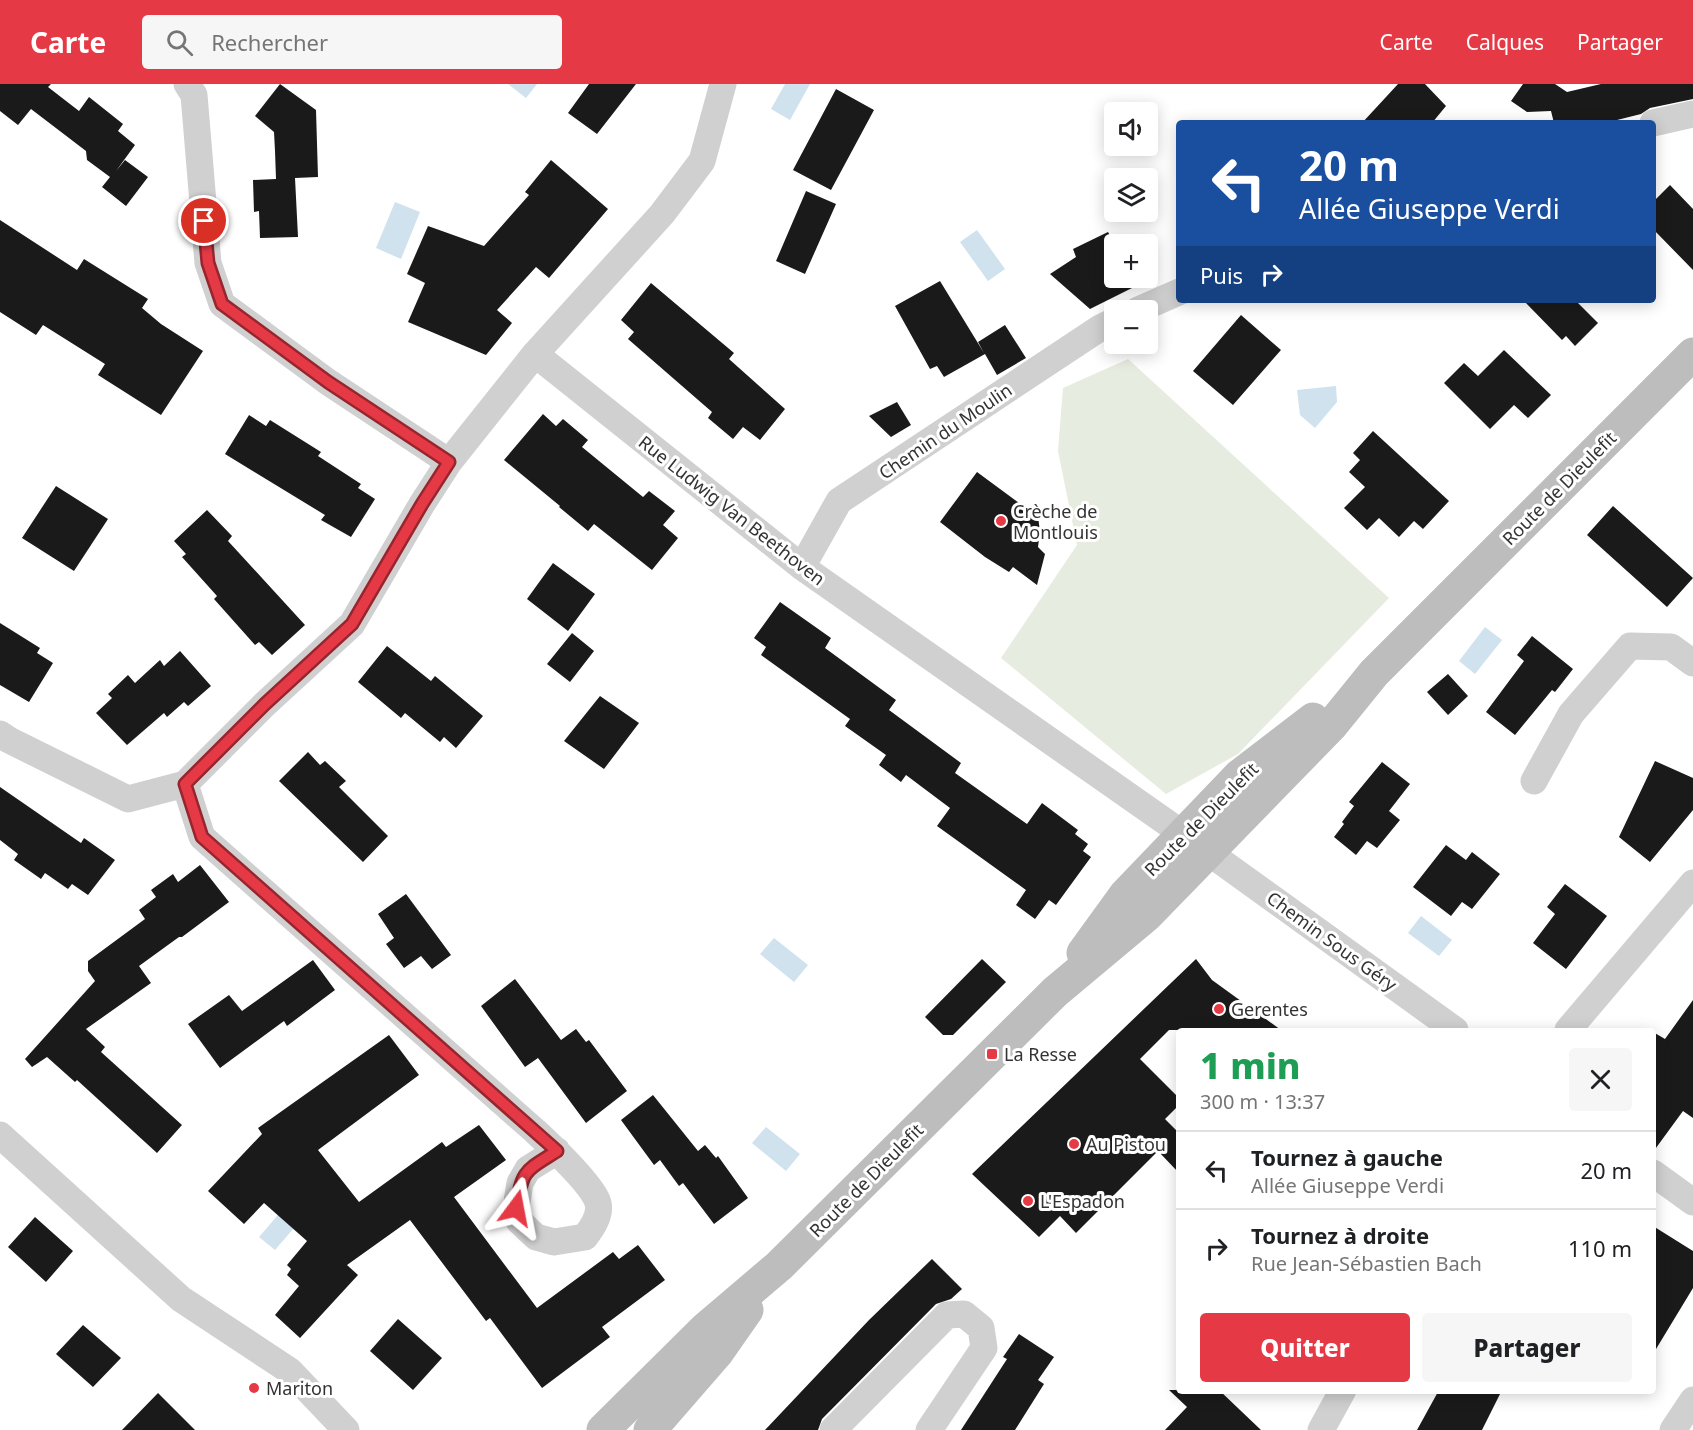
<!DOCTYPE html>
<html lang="fr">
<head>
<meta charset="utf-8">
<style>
	body { margin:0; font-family:"Noto Sans",sans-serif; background:#f6f6f6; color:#202124; height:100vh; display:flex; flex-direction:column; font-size:22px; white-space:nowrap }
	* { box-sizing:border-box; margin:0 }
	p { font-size:20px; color:#757577 }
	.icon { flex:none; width:33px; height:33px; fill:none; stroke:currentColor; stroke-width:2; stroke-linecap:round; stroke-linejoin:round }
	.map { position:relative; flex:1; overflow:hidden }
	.sheet { position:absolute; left:1176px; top:944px; width:480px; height:366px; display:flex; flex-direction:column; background:#fff; border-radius:6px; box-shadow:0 3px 15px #0003 }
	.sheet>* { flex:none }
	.hud { position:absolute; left:1176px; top:36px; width:480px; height:183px; border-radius:6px; box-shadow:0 3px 15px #0003; background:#1a4fa0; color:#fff; overflow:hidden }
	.fabs { position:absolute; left:1104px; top:18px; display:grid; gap:12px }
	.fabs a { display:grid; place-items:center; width:54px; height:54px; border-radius:6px; background:#fff; box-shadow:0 3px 15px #0003; font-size:30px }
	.pin { position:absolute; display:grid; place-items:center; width:51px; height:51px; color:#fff; margin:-26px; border:3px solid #fff; border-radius:50%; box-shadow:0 2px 6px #0007 }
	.me { position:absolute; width:66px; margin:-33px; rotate:13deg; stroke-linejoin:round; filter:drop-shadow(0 0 4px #0008) }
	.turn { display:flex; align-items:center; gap:21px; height:126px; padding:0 24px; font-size:27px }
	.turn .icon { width:78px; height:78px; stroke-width:2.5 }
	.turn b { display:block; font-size:42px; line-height:51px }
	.then { display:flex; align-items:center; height:57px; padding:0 24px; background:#0003; gap:12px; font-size:22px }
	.round { display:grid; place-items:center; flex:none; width:63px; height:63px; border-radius:6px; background:#f6f6f6 }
	.headline { display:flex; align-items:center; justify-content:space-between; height:102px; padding:0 24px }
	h1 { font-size:36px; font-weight:800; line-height:45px; color:#1e9e55 }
	.primary-button { display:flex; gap:12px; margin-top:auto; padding:12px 24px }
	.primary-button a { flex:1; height:69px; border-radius:6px; background:#e63946; color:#fff; font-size:24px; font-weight:800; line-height:69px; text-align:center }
	.primary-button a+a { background:#f6f6f6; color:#202124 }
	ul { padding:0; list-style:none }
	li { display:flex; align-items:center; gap:18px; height:78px; padding:0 24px; border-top:2px solid #e0e0e0 }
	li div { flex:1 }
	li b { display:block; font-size:22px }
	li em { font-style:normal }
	header { display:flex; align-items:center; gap:36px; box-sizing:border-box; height:84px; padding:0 30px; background:#e63946; color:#fff }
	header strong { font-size:28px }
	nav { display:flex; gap:33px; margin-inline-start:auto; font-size:21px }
	.search { width:420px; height:54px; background:#f6f6f6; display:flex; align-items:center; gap:15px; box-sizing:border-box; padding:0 21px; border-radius:6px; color:#757577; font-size:22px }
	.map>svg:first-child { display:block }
</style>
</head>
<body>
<header>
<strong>Carte</strong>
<div class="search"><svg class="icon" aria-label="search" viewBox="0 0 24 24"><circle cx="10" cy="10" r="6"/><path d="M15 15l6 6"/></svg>Rechercher</div>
<nav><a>Carte</a><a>Calques</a><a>Partager</a></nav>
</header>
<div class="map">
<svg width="1693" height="1346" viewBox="0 0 1693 1346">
	<rect width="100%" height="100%" fill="#fff"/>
	<path fill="#e6ecdf" d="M1128,275l261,239 -151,156 -72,40 -165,-136 76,-113 -19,-94 5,-63z"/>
	<path fill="#cfe2ee" d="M508,0h29l-11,14z
		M785,0h25l-20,36 -19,-11z
		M395,118l25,10 -19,47 -25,-11z
		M977,146l28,39 -17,12 -28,-39z
		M1336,302l1,16 -22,26 -15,-13 -3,-25z
		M1485,543l17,13 -27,34 -16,-13z
		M1421,832l31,24 -13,16 -31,-23z
		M774,854l34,27 -14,17 -34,-28z
		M766,1043l34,27 -14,17 -34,-28z
		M284,1124l16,13 -25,29 -16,-13z"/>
	<path fill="#1a1a1a" d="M0,0h51l-3,3 31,24 10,-14 34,27 -5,7 17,14 -19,26 9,-11 23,17 -22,29 -24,-19 8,-10 -23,-17 -1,-9 -55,-42 -13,16 -18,-14z
		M280,0l36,26 2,67 -23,1 3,59 -38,1 -1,-27 -5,1 -1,-32 23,-1 -1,-28 -1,-19 -19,-16z
		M589,0h47l-39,50 -29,-21z
		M1398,0h27l21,22 -14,17h-70z
		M1523,0h32l12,8 34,-8h92v15l-43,9 -9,6 -36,9h-51l-3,-12 -24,1 -16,-11z
		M836,5l38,21 -43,80 -38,-20z
		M551,76l57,49 -59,69 -13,-11 -39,43 15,13 -26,32 -78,-33 17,-39 -18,-9 21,-48 56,20 45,-51 -4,-3z
		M1670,101l23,24v61l-40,-41v-27z
		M806,107l30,13 -31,70 -29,-13z
		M0,136l77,50 7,-11 64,40 -6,9 19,16 42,27 -42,64 -63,-40 7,-11 -62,-39 -7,10 -36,-23z
		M1108,148l7,12 -1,34h17l5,8 -46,23 -40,-35 26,-17 -3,-8z
		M940,197l44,72 -6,-11 27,-17 21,33 -29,17 -12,-21 -41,23 -7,-11 -7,3 -35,-63z
		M651,199l83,70 -5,6 56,50 -25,31 -17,-13 -10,12 -25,-21 4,-6 -84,-73 6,-7 -13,-12z
		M1523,216h52l23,23 -23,23 -9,-10 -4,4z
		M1241,231l40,35 -48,55 -40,-34z
		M1504,266l47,45 -23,23 -14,-13 -24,24 -46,-46 20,-20 14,13z
		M897,318l14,23 -20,12 -22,-21z
		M543,330l13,12 7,-7 25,21 -6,7 61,50 6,-6 26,20 -12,14 15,13 -26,32 -58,-46 -6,7 -29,-24 1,-1 -56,-46z
		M249,331l17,11 4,-6 51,32 -3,4 43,28 -3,4 17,11 -24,38 -30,-17 4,-5 -100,-61z
		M1373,347l76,70 -26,28 -9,-8 -15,16 -20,-19 -12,12 -23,-22 21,-21 -16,-15 11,-12 -7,-7z
		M977,388l61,45 2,14 -2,16 7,7 -8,31 -24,-18 -4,5 -24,-15 -45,-35z
		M56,402l52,33 -34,52 -52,-33z
		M1613,422l80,72 -26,29 -80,-72z
		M207,426l25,26 -4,5 77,84 -33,30 -13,-13 -4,3 -41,-46 3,-3 -35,-39 4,-3 -12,-13z
		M553,479l42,31 -27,37 -41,-32z
		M780,518l51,36 -6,10 71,52 -7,10 72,53 -6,10 72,51 15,-21 36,27 -3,4 13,10 -5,7 8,6 -35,48 -7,-5 -14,19 -19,-14 10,-15 -89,-64 13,-18 -44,-33 -5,7 -22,-17 7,-10 -41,-29 5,-7 -89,-64 5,-8 -12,-9z
		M0,539l40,25 -3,5 16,10 -24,39 -29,-17z
		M572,549l22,18 -24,31 -23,-18z
		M1532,552l41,33 -18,23 -3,-2 -37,45 -29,-23 38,-51 -7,-6z
		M387,562l44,35 4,-5 48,40 -27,32 -12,-11 -4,5 -35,-29 -4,5 -43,-36z
		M180,567l31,35 -23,20 -4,-4 -17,15 -3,-4 -37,32 -31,-32 16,-15 -4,-4 20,-19 7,8 25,-23 4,6z
		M1448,590l20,22 -20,19 -21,-23z
		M600,612l39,27 -35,46 -40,-28z
		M308,668l12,13 5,-4 21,20 -7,6 49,49 -25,26 -84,-81z
		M1655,677l38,17v32l-43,52 -31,-25z
		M1382,678l28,22 -21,27 11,9 -23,28 -10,-7 -11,14 -22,-18 10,-13 -2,-2 12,-16 -5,-4z
		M0,703l81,56 3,-5 31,22 -27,35 -16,-11 -4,5 -23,-16 -4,6 -27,-19 4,-6 -18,-14z
		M1446,761l20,15 6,-8 28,22 -28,35 -10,-7 -11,14 -38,-29z
		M200,781l29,37 -47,35h-3l-40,29 12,17 -65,46 19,18 -4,5 81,73 -25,28 -80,-73 -2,2 -28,-25 -15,10 -7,-8 70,-78 -7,-10v-10l57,-42 -6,-9 17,-13 -5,-7 22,-16 5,8z
		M1565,800l42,32 -41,53 -33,-26 22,-29 -8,-7z
		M406,810l45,61 -19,14 -11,-13 -17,12 -18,-24 8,-6 -16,-24z
		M982,875l24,23 -53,53h-10l-18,-18z
		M1196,875l16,21 69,50h-112l-29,29 39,39v7l-14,14 14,14v40l-21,-22 -82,82 -16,-17 -21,21 -67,-63z
		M313,876l22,30 -48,36 -3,-5 -64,47 -32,-44 41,-29 13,16z
		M515,895l46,61 15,-11 10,13 3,-2 38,51 -41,32 -48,-65 -13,9 -44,-61z
		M1693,916v118l-10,-7 -30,41v-120l12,7z
		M389,951l30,40 -101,75 41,52 83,-60 4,5 33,-22 27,35 -52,37 83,111 76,-56 6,7 19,-14 27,35 -63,47 8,10 -68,51 -52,-70 -4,3 -76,-101 -63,45 11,10 -58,63 -25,-23 24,-29 -12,-11 4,-6 -4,-4 20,-24 -43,-38 -20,21 -36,-33 54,-57 -4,-6z
		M653,1011l45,56 7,-6 11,13 2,-2 30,42 -34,26 -31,-41 -4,3 -19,-26 -6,5 -33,-45z
		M35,1133l38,34 -27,31 -38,-35z
		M1653,1142l40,25v37l-40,66z
		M932,1175l30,30 -11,10 -15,5 -114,115 -4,11h-53l104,-110z
		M398,1235l44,39 -29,32 -43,-39z
		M83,1241l38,33 -28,29 -37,-33z
		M1019,1250l35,23 -16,23 6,4 -29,46h-54l46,-71 -4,-2z
		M1169,1306h50l42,40h-96l22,-23z
		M1439,1306h63l-20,40h-65z
		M158,1309l37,37h-73z"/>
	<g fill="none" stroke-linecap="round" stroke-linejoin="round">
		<path stroke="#d0d0d0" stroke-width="27" d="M187,0l7,11 14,168 14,41 106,78 121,80
			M1653,39l40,-9
			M1138,226l41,-18
			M535,270l267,213 381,267 272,196
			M802,483l37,-66 261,-173 14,-7
			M0,650l9,6 119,59 57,-15 80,-80 87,-80 70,-120 27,-42 86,-108 127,-140 40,-53 21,-77
			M1534,697l37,-67 59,-68 41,1 22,16
			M185,700l17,53 333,294c14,13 58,54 63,72 3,12 -6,25 -13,34l-31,5 -18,-5 -17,-16 -3,-13 4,-25 8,-14 29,-18
			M1568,946l125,-147
			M0,1051l181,164 109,72 56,59
			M1653,1089l40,29
			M833,1346l114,-115 17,-1 17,14 3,20 -55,82
			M1321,1346l22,-40
			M1673,1346l20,-30"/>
		<path stroke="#bdbdbd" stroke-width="33" d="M1083,869l42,-58 115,-120 73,-56
			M603,1346l103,-102 73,-62 276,-274 92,-77 184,-189 43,-53 319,-319
			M650,1346l67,-77 30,-43"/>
	</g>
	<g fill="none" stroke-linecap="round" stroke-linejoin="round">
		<defs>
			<path id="route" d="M204,137l4,42 14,41 106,78 121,80 -27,42 -70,120 -87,80 -80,80 17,53 355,314c-33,21 -34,18 -41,57"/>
		</defs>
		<use href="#route" stroke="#96252e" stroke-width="15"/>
		<use href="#route" stroke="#e63946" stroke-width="10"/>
	</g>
	<g fill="#e63946" stroke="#fff" stroke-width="2">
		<circle cx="1001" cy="437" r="6"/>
		<circle cx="1219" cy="925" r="6"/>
		<rect x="986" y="964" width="12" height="12" rx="3"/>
		<circle cx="1074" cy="1060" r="6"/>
		<circle cx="1028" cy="1117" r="6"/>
		<circle cx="254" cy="1304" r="6"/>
	</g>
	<g text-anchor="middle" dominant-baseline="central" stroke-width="6" stroke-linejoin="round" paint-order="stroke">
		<g font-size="18" fill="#333" stroke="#fff">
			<text transform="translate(945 347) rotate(-34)">Chemin du Moulin</text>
			<text transform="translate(1559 404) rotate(-45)">Route de Dieulefit</text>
			<text transform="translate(732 426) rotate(38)">Rue Ludwig Van Beethoven</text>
			<text transform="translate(1201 735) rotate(-45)">Route de Dieulefit</text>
			<text transform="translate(1332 857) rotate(36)">Chemin Sous Géry</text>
			<text transform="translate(866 1096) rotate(-45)">Route de Dieulefit</text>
		</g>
		<g font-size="18" fill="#333" stroke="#fff" text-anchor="start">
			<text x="1013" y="427">Crèche de<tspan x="1013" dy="21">Montlouis</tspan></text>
			<text x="1231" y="925">Gerentes</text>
			<text x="1004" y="970">La Resse</text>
			<text x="1086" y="1060">Au Pistou</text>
			<text x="1040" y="1117">L'Espadon</text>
			<text x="266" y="1304">Mariton</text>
		</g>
	</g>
</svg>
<div class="fabs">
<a><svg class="icon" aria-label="sound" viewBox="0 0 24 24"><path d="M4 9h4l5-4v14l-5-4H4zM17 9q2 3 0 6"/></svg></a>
<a><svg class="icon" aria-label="layers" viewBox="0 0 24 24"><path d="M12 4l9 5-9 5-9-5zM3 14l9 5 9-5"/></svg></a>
<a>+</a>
<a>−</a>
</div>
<div class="pin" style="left:204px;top:137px;background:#d93025"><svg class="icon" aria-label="arrive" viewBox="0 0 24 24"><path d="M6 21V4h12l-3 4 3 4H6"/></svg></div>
<svg class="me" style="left:516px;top:1124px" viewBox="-20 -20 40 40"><path d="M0-17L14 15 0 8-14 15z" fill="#e63946" stroke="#fff" stroke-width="4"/></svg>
<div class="hud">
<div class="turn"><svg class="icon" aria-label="left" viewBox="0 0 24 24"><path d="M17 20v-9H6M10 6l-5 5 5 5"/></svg><div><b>20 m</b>Allée Giuseppe Verdi</div></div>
<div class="then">Puis<svg class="icon" aria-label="right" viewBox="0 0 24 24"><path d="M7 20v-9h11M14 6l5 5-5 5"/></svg></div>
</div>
<section class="sheet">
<div class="headline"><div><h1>1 min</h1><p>300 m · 13:37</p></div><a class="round"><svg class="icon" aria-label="close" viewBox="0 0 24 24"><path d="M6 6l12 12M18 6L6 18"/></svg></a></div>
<ul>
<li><svg class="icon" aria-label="left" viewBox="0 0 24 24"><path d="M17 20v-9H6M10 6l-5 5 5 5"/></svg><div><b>Tournez à gauche</b><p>Allée Giuseppe Verdi</p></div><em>20 m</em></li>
<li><svg class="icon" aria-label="right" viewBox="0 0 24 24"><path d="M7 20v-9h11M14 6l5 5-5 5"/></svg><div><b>Tournez à droite</b><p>Rue Jean-Sébastien Bach</p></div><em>110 m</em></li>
</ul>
<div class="primary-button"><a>Quitter</a><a>Partager</a></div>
</section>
</div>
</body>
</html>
